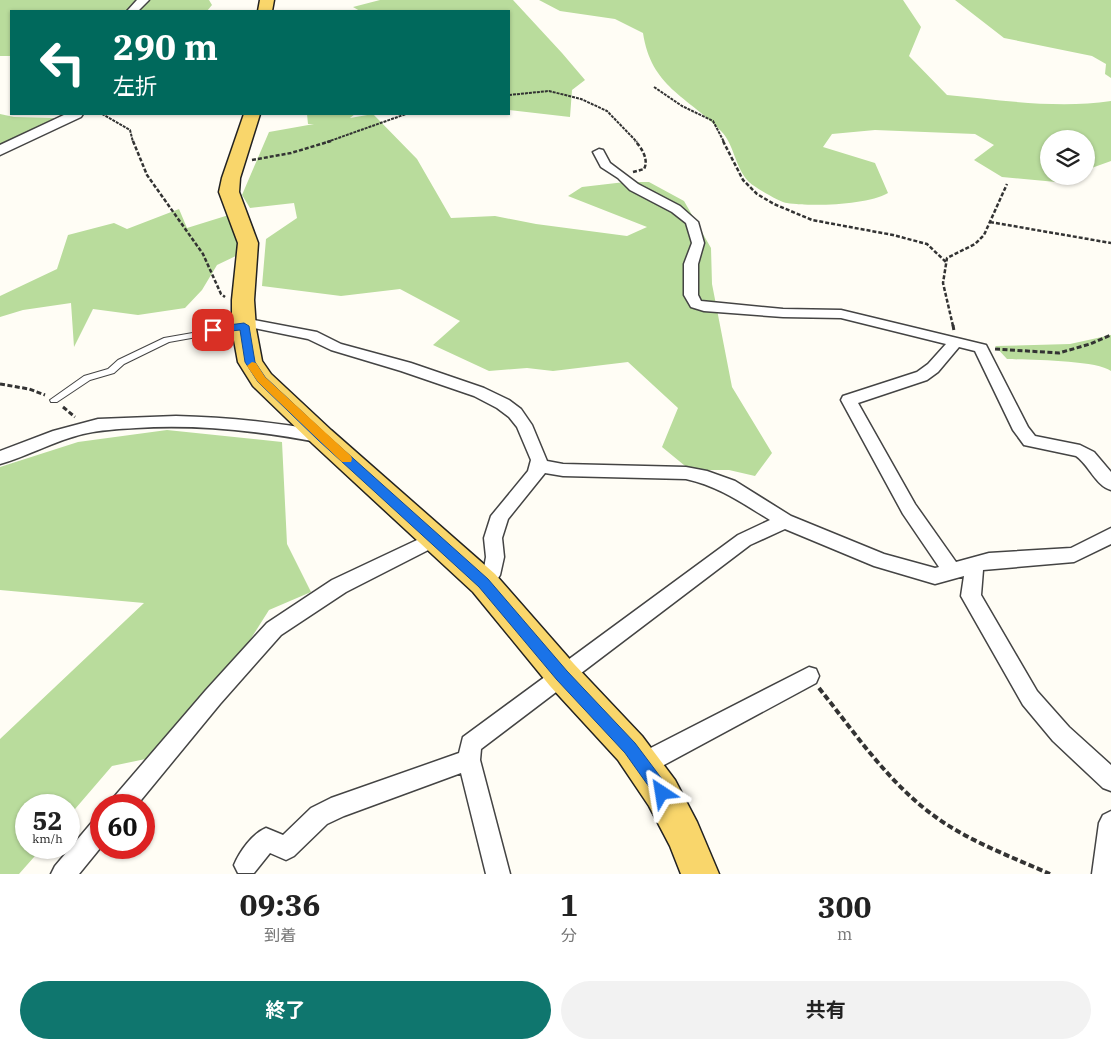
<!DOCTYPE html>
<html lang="ja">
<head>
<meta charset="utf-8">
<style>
	body { margin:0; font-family:"IBM Plex Serif","Noto Sans JP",serif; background:#f2f2f2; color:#222; height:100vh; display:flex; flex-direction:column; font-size:19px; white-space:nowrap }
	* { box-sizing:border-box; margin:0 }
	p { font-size:16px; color:#767676 }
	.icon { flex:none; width:28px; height:28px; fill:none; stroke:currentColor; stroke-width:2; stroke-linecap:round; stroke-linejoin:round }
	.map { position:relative; height:874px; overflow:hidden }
	.side { display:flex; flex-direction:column; background:#fff; flex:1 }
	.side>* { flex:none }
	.banner { position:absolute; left:10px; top:10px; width:500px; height:105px; border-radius:0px; box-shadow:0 1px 4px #0004; background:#00695c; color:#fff; overflow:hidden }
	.fabs { position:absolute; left:1040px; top:130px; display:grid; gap:10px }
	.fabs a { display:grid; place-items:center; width:55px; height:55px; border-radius:50%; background:#fff; box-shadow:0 1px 4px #0004; font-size:25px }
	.speed { position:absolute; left:15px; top:794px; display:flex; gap:10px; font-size:25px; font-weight:700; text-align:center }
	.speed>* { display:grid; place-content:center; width:65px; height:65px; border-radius:50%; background:#fff; box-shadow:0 1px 4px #0004; line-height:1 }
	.speed small { font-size:12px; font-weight:400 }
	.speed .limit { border:8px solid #d22; background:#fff; color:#111 }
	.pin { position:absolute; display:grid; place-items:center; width:42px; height:42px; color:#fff; margin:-21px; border-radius:10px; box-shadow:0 2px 8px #0006 }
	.me { position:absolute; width:55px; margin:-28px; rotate:327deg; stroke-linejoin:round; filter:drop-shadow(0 0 4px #0008) }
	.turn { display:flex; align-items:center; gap:18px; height:105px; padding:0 20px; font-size:22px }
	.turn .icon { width:65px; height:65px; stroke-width:2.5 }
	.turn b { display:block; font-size:35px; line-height:42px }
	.eta { display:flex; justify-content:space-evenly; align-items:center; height:85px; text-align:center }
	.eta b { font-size:30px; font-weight:700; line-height:35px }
	.cta { display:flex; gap:10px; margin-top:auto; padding:10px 20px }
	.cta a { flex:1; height:58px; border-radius:30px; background:#0f766e; color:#fff; font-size:20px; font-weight:700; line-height:58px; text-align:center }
	.cta a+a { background:#f2f2f2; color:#222 }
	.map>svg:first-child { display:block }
</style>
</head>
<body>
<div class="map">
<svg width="1111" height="874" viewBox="0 0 1111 874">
	<rect width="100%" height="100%" fill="#fffdf5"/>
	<path fill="#b9dc9c" d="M0,0h209l3,5 -5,6h-196v45h-11z
		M380,0h133l49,53 23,27 -13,10 -2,27 -61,-7v-99h-149l-7,-4z
		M539,0h364l18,27 -12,29 38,39c53,5 110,14 164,6v60l-25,9v-31h-37v37h22l-15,6 -54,-5 -28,-17 20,-15 -19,-11 -100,-4 -43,4 -9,13 52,16 13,30c-21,12 -76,14 -101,10 -6,0 -35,-17 -39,-22 -13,-14 -14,-37 -27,-50 -34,-35 -70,-44 -78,-98l-28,-14 -55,-8z
		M955,0h156v78l-6,-4 1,-10 -14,-8 -88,-18z
		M0,114l14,3 42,1 6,-4h7l-69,30z
		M307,114h48l-5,4 23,-4 44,45 34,59 44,-2 41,8 91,12 20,-9 -79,-31 14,-9 43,-5h24l35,19 27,47 1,36 20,103 40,66 -17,23 -26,-6h-39l-28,-23 16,-39 -50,-46 -75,9 -26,-3 -38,3 -56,-26 27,-24 -60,-32 -59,7 -79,-10 4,-47 31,-21 -3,-15 -44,5 -8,-13 27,-63 45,-8h-6z
		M179,209l8,19 45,-14 8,40 -23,11 -15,25 -17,18 -47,7 -45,-6 -19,38 -3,-44 -48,7 -23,7v-21l57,-27 11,-34 46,-12 13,6z
		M1111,335v36c-15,-11 -82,-11 -104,-12l-12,-13 75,-2z
		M167,430l115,12 5,102 24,48 -42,18 -90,142 -67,14 -43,50v-11h-43v43h16l-23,26h-19v-135l144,-136 -144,-13v-123l78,-25z"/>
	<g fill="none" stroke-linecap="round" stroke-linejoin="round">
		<defs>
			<path id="service" d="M244,324l4,2 -1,2 -78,14 -45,22 -10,9 -24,7 -33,22h-6l-1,-2 34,-24 24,-7 10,-9 46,-22z"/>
			<path id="minor" d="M599,149l4,1 7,13 28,21 42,22 18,16 6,21 -6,21v31l3,6 82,8 58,1 145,35 42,82 7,9 45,9 14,7 17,20v18c-15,-4 -22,-25 -35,-34l-52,-11 -11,-15 -38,-79 -16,-4 -21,25 -11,8 -69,23 57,101 41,58 33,-9 82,-5 40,-20v16l-37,18 -91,8 -2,25 56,96 32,36 42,38v26l-8,-3 -50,-47 -30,-36 -62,-109 3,-20 -29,8 -61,-18 -89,-37 -35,16 -269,204 -1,11 30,114h-24l-25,-101 -117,43 -17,8 -33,32 -8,4 -16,-7 -16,20h-16l-4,-8c6,-14 18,-31 32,-37l17,7 28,-27 20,-10 128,-45 4,-16 275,-202 32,-15c-28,-17 -52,-34 -84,-41l-123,-3 -18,-3 -37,46 -6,19 2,19 -4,18 -9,14 -7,2 -7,-2 -2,-6 9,-15 2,-11 -2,-19 7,-22 37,-45 3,-11 -14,-33 -8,-10 -12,-9 -23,-12 -73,-25 -70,-21 -23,-11 -69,-14 -2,-3 2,-3 5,-1 73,14 24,12 70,19 73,25 25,12 12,9 11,16 15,36 16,3 123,3 21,4 28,10 56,35 93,38 51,14 4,-1 -36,-53 -62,-114 2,-4 74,-24 11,-8 18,-20 -105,-26 -58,-1 -79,-6 -13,-4 -7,-12v-31l8,-21 -6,-20 -14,-11 -42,-22 -12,-12 -17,-11 -8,-15z
				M176,416c49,1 97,6 146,15l6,2 2,4 -2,4 -6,2c-61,-12 -124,-19 -186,-15 -18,1 -36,2 -53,6 -29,7 -55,22 -83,30v-13l53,-20 45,-12z
				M434,532l6,2 3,5 -3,5 -94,48 -65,43 -61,69 -83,101h-26l3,-8 92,-107 61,-67 65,-43z
				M809,667l7,2 3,7 -3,7 -165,89 -8,3 -8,-3 -3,-8 3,-8z
				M1111,811v63h-19l7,-51 4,-8z
				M101,817v30l-22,27h-28l4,-8 38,-45z"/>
			<path id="tertiary" d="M137,0h12l-11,11h-11z
				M66,114h17l-2,3 -81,38v-10z"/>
			<path id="primary" d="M260,0h14l-2,11h-14z
				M244,114h16l-20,64 -1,14 19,51 -4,57 2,29 6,32 9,13 60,56 164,144 79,90 68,72 33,44 22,42 22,52h-38l-11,-28 -21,-40 -31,-46 -68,-74 -77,-94 -160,-148 -60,-58 -15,-24 -6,-33v-29l6,-57 -19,-51 3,-14z"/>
		</defs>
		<use href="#service" stroke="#444" stroke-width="2"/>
		<use href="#minor" stroke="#444" stroke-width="3"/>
		<use href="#tertiary" stroke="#444" stroke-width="3"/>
		<use href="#primary" stroke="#222" stroke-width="3"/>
		<path stroke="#333" stroke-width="2" stroke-dasharray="3 1" stroke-linecap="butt" d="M654,87l28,19 31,15 11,21
			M509,95l40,-4 32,8 26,12 30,31
			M102,114l28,16 3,12
			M327,142l79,-28"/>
		<path stroke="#333" stroke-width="2.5" stroke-dasharray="4 2" stroke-linecap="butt" d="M133,141l14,34 56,79 18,40 4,3
			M723,141l20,39 14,14 17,10 38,16 81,15 34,9 19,18
			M252,160l39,-7 40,-12
			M633,172l11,-3c5,-9 -2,-21 -9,-28
			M990,222l121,21
			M953,326l-10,-43 4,-25 28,-14 9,-9 23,-51"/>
		<path stroke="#333" stroke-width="3" stroke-dasharray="5 2.5" stroke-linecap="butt" d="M953,325l1,6
			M995,349l64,4 31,-9 21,-9
			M0,384l29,5 16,6
			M63,407l12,10"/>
		<path stroke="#333" stroke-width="4" stroke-dasharray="6 3" stroke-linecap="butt" d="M819,688c36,45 70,96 118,130 34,24 75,39 113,56"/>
		<use href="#service" fill="#fff" fill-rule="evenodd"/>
		<use href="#minor" fill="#fff" fill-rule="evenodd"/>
		<use href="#tertiary" fill="#fff" fill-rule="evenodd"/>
		<use href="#primary" fill="#f9d66b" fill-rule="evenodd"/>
	</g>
	<path fill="#1a73e8" stroke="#114b97" d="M244,323l5,3 6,36 10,15 61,57 162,145 79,92 68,72 33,44 2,6 -2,5 -6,3 -5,-3 -32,-45 -68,-73 -78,-93 -161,-147 -60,-58 -13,-20 -5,-32 -27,3 -5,-3 5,-3z"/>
	<path fill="#f59e0b" d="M252,362l4,1 9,14 86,79 1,3 -1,3h-9l-84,-80 -11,-16z"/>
</svg>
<div class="fabs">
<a><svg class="icon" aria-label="layers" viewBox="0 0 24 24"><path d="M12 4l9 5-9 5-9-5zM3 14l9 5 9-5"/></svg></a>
</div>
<div class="speed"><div>52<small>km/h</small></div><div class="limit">60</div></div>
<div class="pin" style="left:213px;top:330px;background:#d93025"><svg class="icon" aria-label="arrive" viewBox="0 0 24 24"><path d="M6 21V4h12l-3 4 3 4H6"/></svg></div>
<svg class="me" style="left:662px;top:793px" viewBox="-20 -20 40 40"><path d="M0-17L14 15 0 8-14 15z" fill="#1a73e8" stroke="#fff" stroke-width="4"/></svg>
<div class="banner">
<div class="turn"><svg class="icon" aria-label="left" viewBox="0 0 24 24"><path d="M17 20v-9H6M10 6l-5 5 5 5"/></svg><div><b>290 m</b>左折</div></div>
</div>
</div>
<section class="side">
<div class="eta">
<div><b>09:36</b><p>到着</p></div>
<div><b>1</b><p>分</p></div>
<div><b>300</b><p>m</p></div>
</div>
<div class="cta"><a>終了</a><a>共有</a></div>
</section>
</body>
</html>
